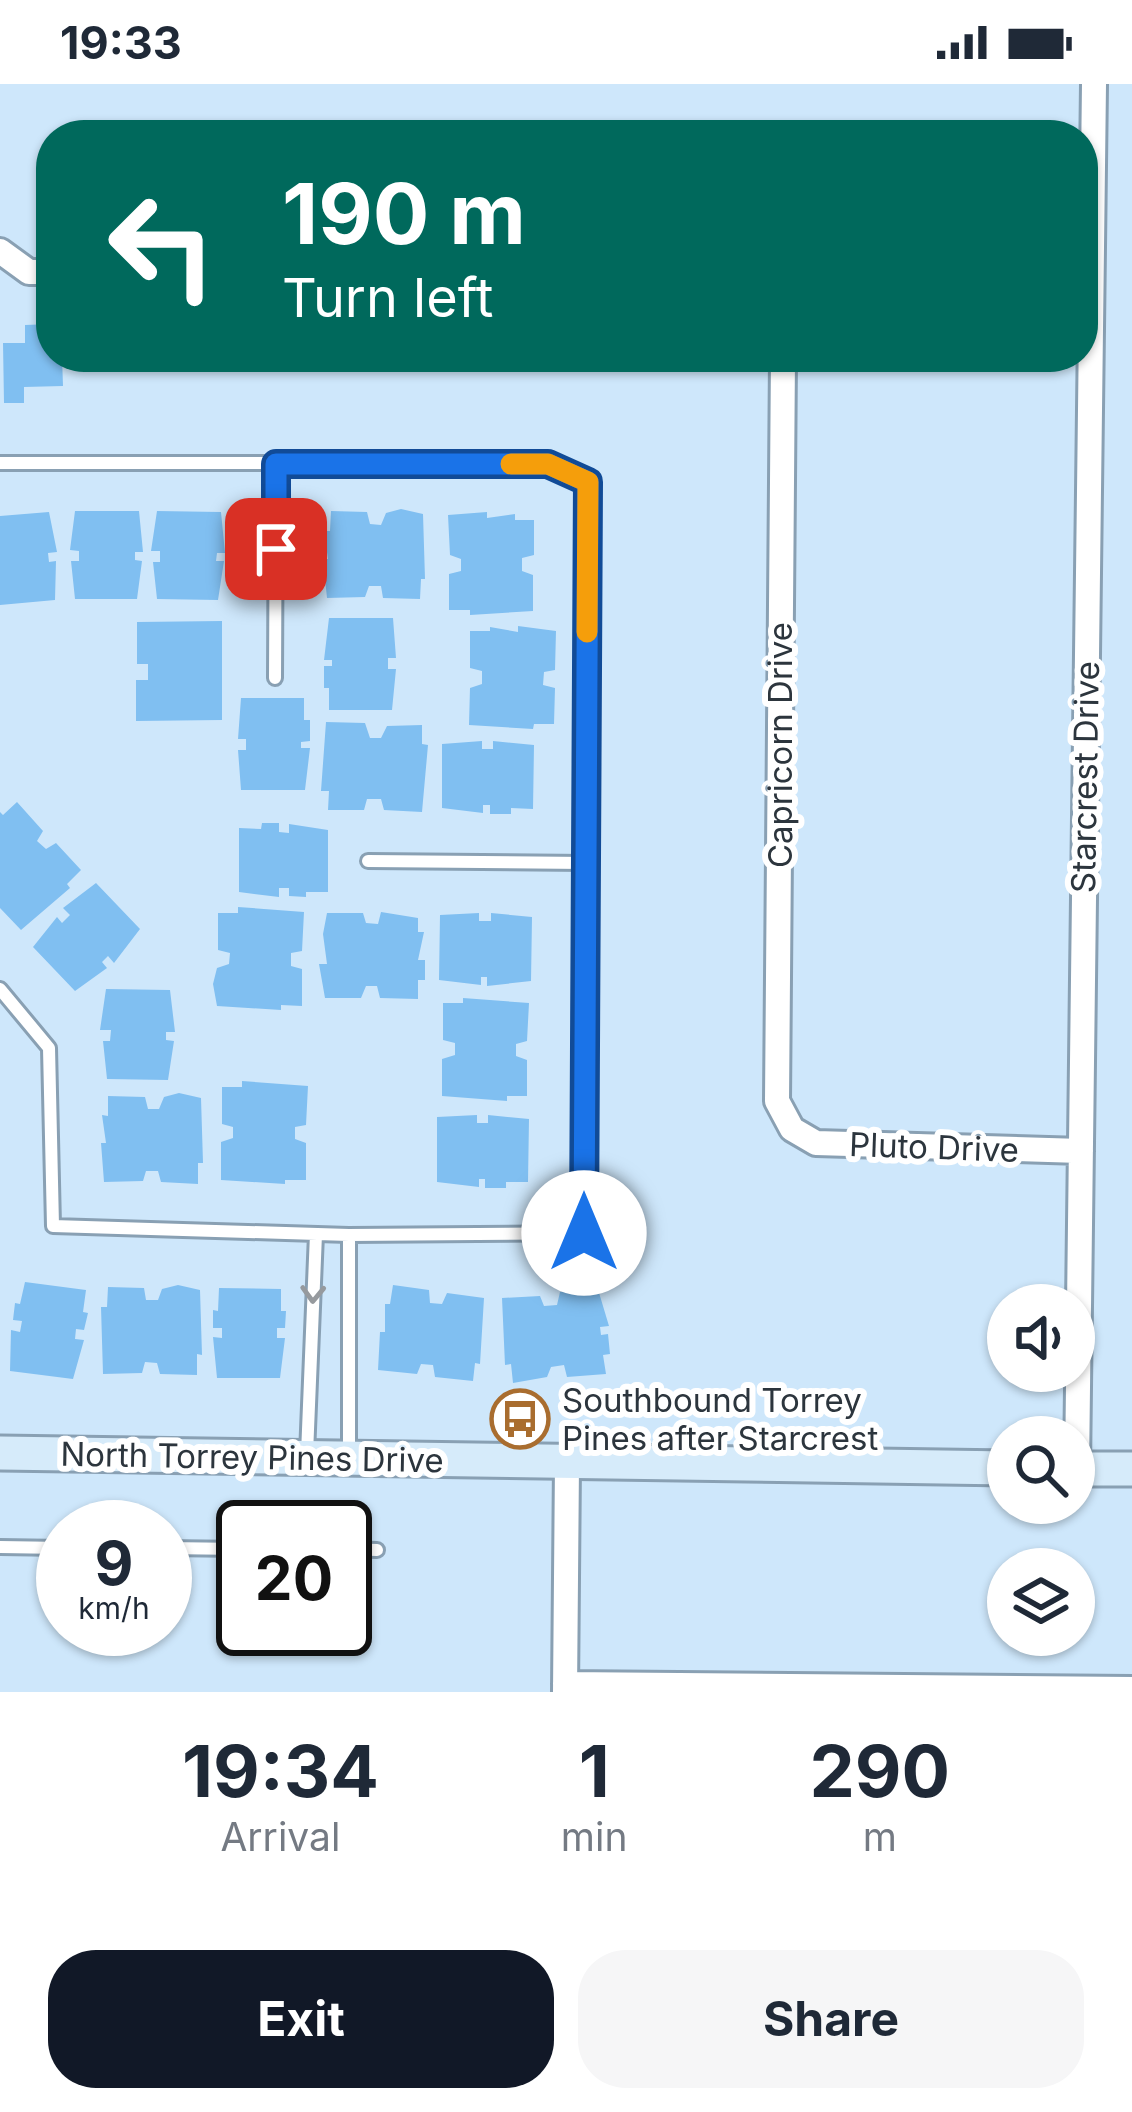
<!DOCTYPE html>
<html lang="en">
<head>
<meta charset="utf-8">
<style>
	body { margin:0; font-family:Inter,sans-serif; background:#f6f6f7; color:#1f2937; height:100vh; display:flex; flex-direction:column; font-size:45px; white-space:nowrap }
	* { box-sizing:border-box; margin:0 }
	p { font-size:39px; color:#747a83 }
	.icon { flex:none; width:66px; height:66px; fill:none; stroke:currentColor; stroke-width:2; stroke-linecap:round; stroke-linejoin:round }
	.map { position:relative; height:1608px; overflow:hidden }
	.drawer { display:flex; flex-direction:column; background:#fff; flex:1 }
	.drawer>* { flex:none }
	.guide { position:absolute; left:36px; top:36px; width:1062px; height:252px; border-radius:48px; box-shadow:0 3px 9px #0004; background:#00695c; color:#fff; overflow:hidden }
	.fabs { position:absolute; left:987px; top:1200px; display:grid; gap:24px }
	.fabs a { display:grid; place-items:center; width:108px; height:108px; border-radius:50%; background:#fff; box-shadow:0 3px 9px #0004; font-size:60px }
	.speed { position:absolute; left:36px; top:1416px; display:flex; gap:24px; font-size:60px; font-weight:700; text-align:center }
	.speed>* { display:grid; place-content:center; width:156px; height:156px; border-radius:50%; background:#fff; box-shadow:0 3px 9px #0004; line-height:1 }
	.speed small { font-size:30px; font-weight:400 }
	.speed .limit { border:6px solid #111; border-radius:18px; background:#fff; color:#111 }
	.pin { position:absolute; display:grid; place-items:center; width:102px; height:102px; color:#fff; margin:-51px; border-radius:24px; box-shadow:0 6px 18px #0006 }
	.me { position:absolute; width:132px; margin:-66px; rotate:0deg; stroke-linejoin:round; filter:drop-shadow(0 0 9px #0008) }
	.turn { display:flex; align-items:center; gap:42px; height:252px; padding:0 48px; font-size:54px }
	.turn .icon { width:156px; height:156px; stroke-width:2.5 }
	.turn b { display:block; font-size:84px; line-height:102px }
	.eta { display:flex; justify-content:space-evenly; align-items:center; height:204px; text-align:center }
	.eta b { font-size:72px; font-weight:700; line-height:84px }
	.action { display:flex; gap:24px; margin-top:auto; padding:24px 48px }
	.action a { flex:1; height:138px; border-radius:48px; background:#111827; color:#fff; font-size:48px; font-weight:700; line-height:138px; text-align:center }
	.action a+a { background:#f6f6f7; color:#1f2937 }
	.status { display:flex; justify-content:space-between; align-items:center; height:84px; padding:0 60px; background:#fff; direction:ltr }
	.status svg { height:33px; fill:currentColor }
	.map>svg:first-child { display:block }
</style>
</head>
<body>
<div class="status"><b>19:33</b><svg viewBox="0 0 49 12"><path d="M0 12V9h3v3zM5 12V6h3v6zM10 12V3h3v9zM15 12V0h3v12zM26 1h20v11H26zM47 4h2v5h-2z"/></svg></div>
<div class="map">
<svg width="1132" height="1608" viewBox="0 0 1132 1608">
	<rect width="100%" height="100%" fill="#cee7fb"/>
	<path fill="#80bff1" d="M51,240v33h11l1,29 -39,1v16h-20l-1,-60h22v-18z
		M401,425l22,5 2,65h-4l-1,20 -37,-1 -2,-12h-12l-4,11 -38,1 -4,-39h5l-4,-28h6l1,-20 36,1 3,12 11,1 5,-12z
		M75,427h64l4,41h-8v8l7,1 -5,38h-62l-4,-38h8v-10l-9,-1z
		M157,427l64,1 4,41h-8l-1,8h8l-6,39 -61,-1 -4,-37h7v-11h-9z
		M49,428l8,40 -9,1 1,9 7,-1 -1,39 -55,5v-89z
		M487,428v6l28,-4v6h19v35l-12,3v13l11,4v36l-63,4v-5h-21v-36l12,-3v-12l-11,-4 -2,-40z
		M329,534h64l3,40h-8v11h8l-4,41h-63v-22h-5v-22h8v-6h-8z
		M222,537v99l-86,1v-41h12v-16h-11v-42z
		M518,542l38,5 -1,39 -11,2 -1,13 12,3 -1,36h-20l-1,5 -64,-4 1,-37 12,-4v-13l-12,-3v-37h20v-4l28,5z
		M241,614h63v22h6v21l-9,1v6h9l-5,42h-64l-3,-40h8v-11h-8z
		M326,638l39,1 5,15h11l6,-12 35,-1v19l6,1 -6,67 -38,-2 -3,-11h-14l-3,11h-36l1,-19h-8z
		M482,657v8h11v-8l41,4 -1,64 -22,-1v6h-21v-9h-7v8l-41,-5v-64z
		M17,718l26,29 -6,10 9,8 10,-6 25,27 -14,14 3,4 -49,42 -21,-22v-96l3,3z
		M262,739h17v9l10,1v-9l39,6v62h-22v5l-17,-1v-8h-10v9l-40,-5v-64l22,1z
		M96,799l44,46 -26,34 -6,-7 -6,6 5,6 -32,23 -42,-44 24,-30 5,6 8,-8 -7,-7z
		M238,823l66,5 -2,39 -11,2v13l11,3v37l-21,-1v5l-64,-4 -4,-22 4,-16 12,-4 1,-11 -12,-3v-37h20z
		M381,828l37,6v14h6l-6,28h7v20h-7v19l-38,-1 -3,-12h-11l-5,12h-36l-6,-34h8l-4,-30 4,-21h36l3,10 12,1z
		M479,829v8h12v-8l41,4 -1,64 -44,5v-9h-6v8l-42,-5 1,-65z
		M106,905l64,1 5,42h-9v8l8,1 -6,39 -61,-1 -4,-38h7l1,-11h-11z
		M463,914l66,5 -2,38 -11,3v12l11,4v36h-20v5l-65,-5v-37l13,-4v-12l-12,-3v-37h20z
		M242,997l66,5 -2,39 -11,2v12l11,4v37h-21v4l-64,-4v-38l12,-4v-11l-11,-3v-37h20z
		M179,1009l22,5 2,65h-5v21l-37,-2 -3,-11h-12l-3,10 -39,1 -3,-39h5l-4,-28 6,1v-20l37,1 3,12h11l5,-12z
		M477,1031v8h11v-8l41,4 -1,63h-22v6h-21v-9h-6v8l-42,-5v-65z
		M25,1198l61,8 -3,22 5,1 -4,17 -8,-1 -1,10 9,1 -11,39 -63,-8 1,-41 9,2 2,-11 -9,-1 2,-17 5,1z
		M178,1201l22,5 2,65 -5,-1v21l-37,-1 -3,-11 -12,-1 -3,11 -39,1 -2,-67h6l1,-20 36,1 2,12h12l4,-11z
		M393,1201l36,5 1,13 12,1 5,-11 37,5 -4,66 -5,-1 -2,18 -38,-4 -2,-12 -12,-1 -4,10 -39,-4 2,-38h5v-28h5z
		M597,1202l12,40 -9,1 1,8 7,-1 2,20 -7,1 3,19 -39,3 -3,-12 -13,2 -4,10 -34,6 -2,-19 -6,1 -3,-67 38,-2 4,10 13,-1 3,-13z
		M219,1204l62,1v22h5l-1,17h-8v10h8l-5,40h-63l-4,-41 9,1v-10h-9v-18l5,1z"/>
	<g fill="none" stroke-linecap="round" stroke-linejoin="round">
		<defs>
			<path id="service" d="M0,379h548l40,19 -4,751 -235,2 -296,-9 -4,-178 -49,-59
				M275,594l1,-215
				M368,777l218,2
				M349,1151v223
				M307,1370l9,-220
				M0,1463l63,1
				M165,1464l78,1
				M345,1465l32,1"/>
			<path id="minor" d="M0,167l29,21h22
				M783,273l-6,744 15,28 24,14 265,8
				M1077,1385l17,-1385
				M565,1600l567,5
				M565,1608l2,-229"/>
			<path id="secondary" d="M0,1369l1008,15
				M1074,1385h58"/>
		</defs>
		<use href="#service" stroke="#89a0b3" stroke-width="18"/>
		<use href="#minor" stroke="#89a0b3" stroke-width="30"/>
		<use href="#secondary" stroke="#89a0b3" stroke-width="39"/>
		<use href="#service" stroke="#fff" stroke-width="12"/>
		<use href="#minor" stroke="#fff" stroke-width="24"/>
		<use href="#secondary" stroke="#d6ebfa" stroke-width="33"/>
	</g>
	<defs><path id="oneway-chevron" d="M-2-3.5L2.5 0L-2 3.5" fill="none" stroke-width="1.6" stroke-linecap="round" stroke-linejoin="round" transform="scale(3)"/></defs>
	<use stroke="#969a9e" href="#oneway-chevron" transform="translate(313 1210) rotate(92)"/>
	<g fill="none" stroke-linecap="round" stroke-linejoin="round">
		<defs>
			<path id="route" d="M276,465v-85h272l40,18 -4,751"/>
		</defs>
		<use href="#route" stroke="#114b97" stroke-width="30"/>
		<use href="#route" stroke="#1a73e8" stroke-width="21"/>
		<path stroke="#f59e0b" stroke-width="21" d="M511,380h37l40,18 -1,150"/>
	</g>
	<defs>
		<symbol id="bus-ring" viewBox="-11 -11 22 22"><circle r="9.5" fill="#fff" stroke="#a96d2f" stroke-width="1.5"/><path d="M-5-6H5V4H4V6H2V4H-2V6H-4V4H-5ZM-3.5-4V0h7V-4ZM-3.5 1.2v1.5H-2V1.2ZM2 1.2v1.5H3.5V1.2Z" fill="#a96d2f"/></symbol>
	</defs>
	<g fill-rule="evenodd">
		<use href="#bus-ring" x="487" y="1302" width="66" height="66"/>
	</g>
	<g text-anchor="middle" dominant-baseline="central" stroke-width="12" stroke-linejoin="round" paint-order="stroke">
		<g font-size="33" fill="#2c353d" stroke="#fff">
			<text transform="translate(780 661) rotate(-90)">Capricorn Drive</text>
			<text transform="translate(1085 693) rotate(-89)">Starcrest Drive</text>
			<text transform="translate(934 1063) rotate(2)">Pluto Drive</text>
			<text transform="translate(252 1373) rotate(1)">North Torrey Pines Drive</text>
		</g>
		<g font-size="33" fill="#2c353d" stroke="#fff" text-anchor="start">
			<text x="562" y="1316">Southbound Torrey<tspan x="562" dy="38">Pines after Starcrest</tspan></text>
		</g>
	</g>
</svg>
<div class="fabs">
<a><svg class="icon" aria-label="sound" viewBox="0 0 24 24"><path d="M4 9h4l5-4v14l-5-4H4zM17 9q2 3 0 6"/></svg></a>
<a><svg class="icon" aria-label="search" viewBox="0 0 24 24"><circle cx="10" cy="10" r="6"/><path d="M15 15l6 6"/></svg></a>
<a><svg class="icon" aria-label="layers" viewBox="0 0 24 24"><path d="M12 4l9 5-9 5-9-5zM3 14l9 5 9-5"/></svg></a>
</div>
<div class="speed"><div>9<small>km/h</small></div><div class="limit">20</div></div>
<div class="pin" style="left:276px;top:465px;background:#d93025"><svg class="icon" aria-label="arrive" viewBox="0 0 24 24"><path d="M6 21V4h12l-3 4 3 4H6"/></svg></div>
<svg class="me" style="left:584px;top:1149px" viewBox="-20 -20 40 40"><circle r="19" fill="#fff"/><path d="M0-13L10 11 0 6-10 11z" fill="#1a73e8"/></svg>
<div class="guide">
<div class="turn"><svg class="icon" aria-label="left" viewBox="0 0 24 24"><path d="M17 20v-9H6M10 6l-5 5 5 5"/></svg><div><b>190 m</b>Turn left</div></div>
</div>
</div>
<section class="drawer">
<div class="eta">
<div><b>19:34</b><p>Arrival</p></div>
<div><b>1</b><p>min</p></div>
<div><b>290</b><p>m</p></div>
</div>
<div class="action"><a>Exit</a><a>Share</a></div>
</section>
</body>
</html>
